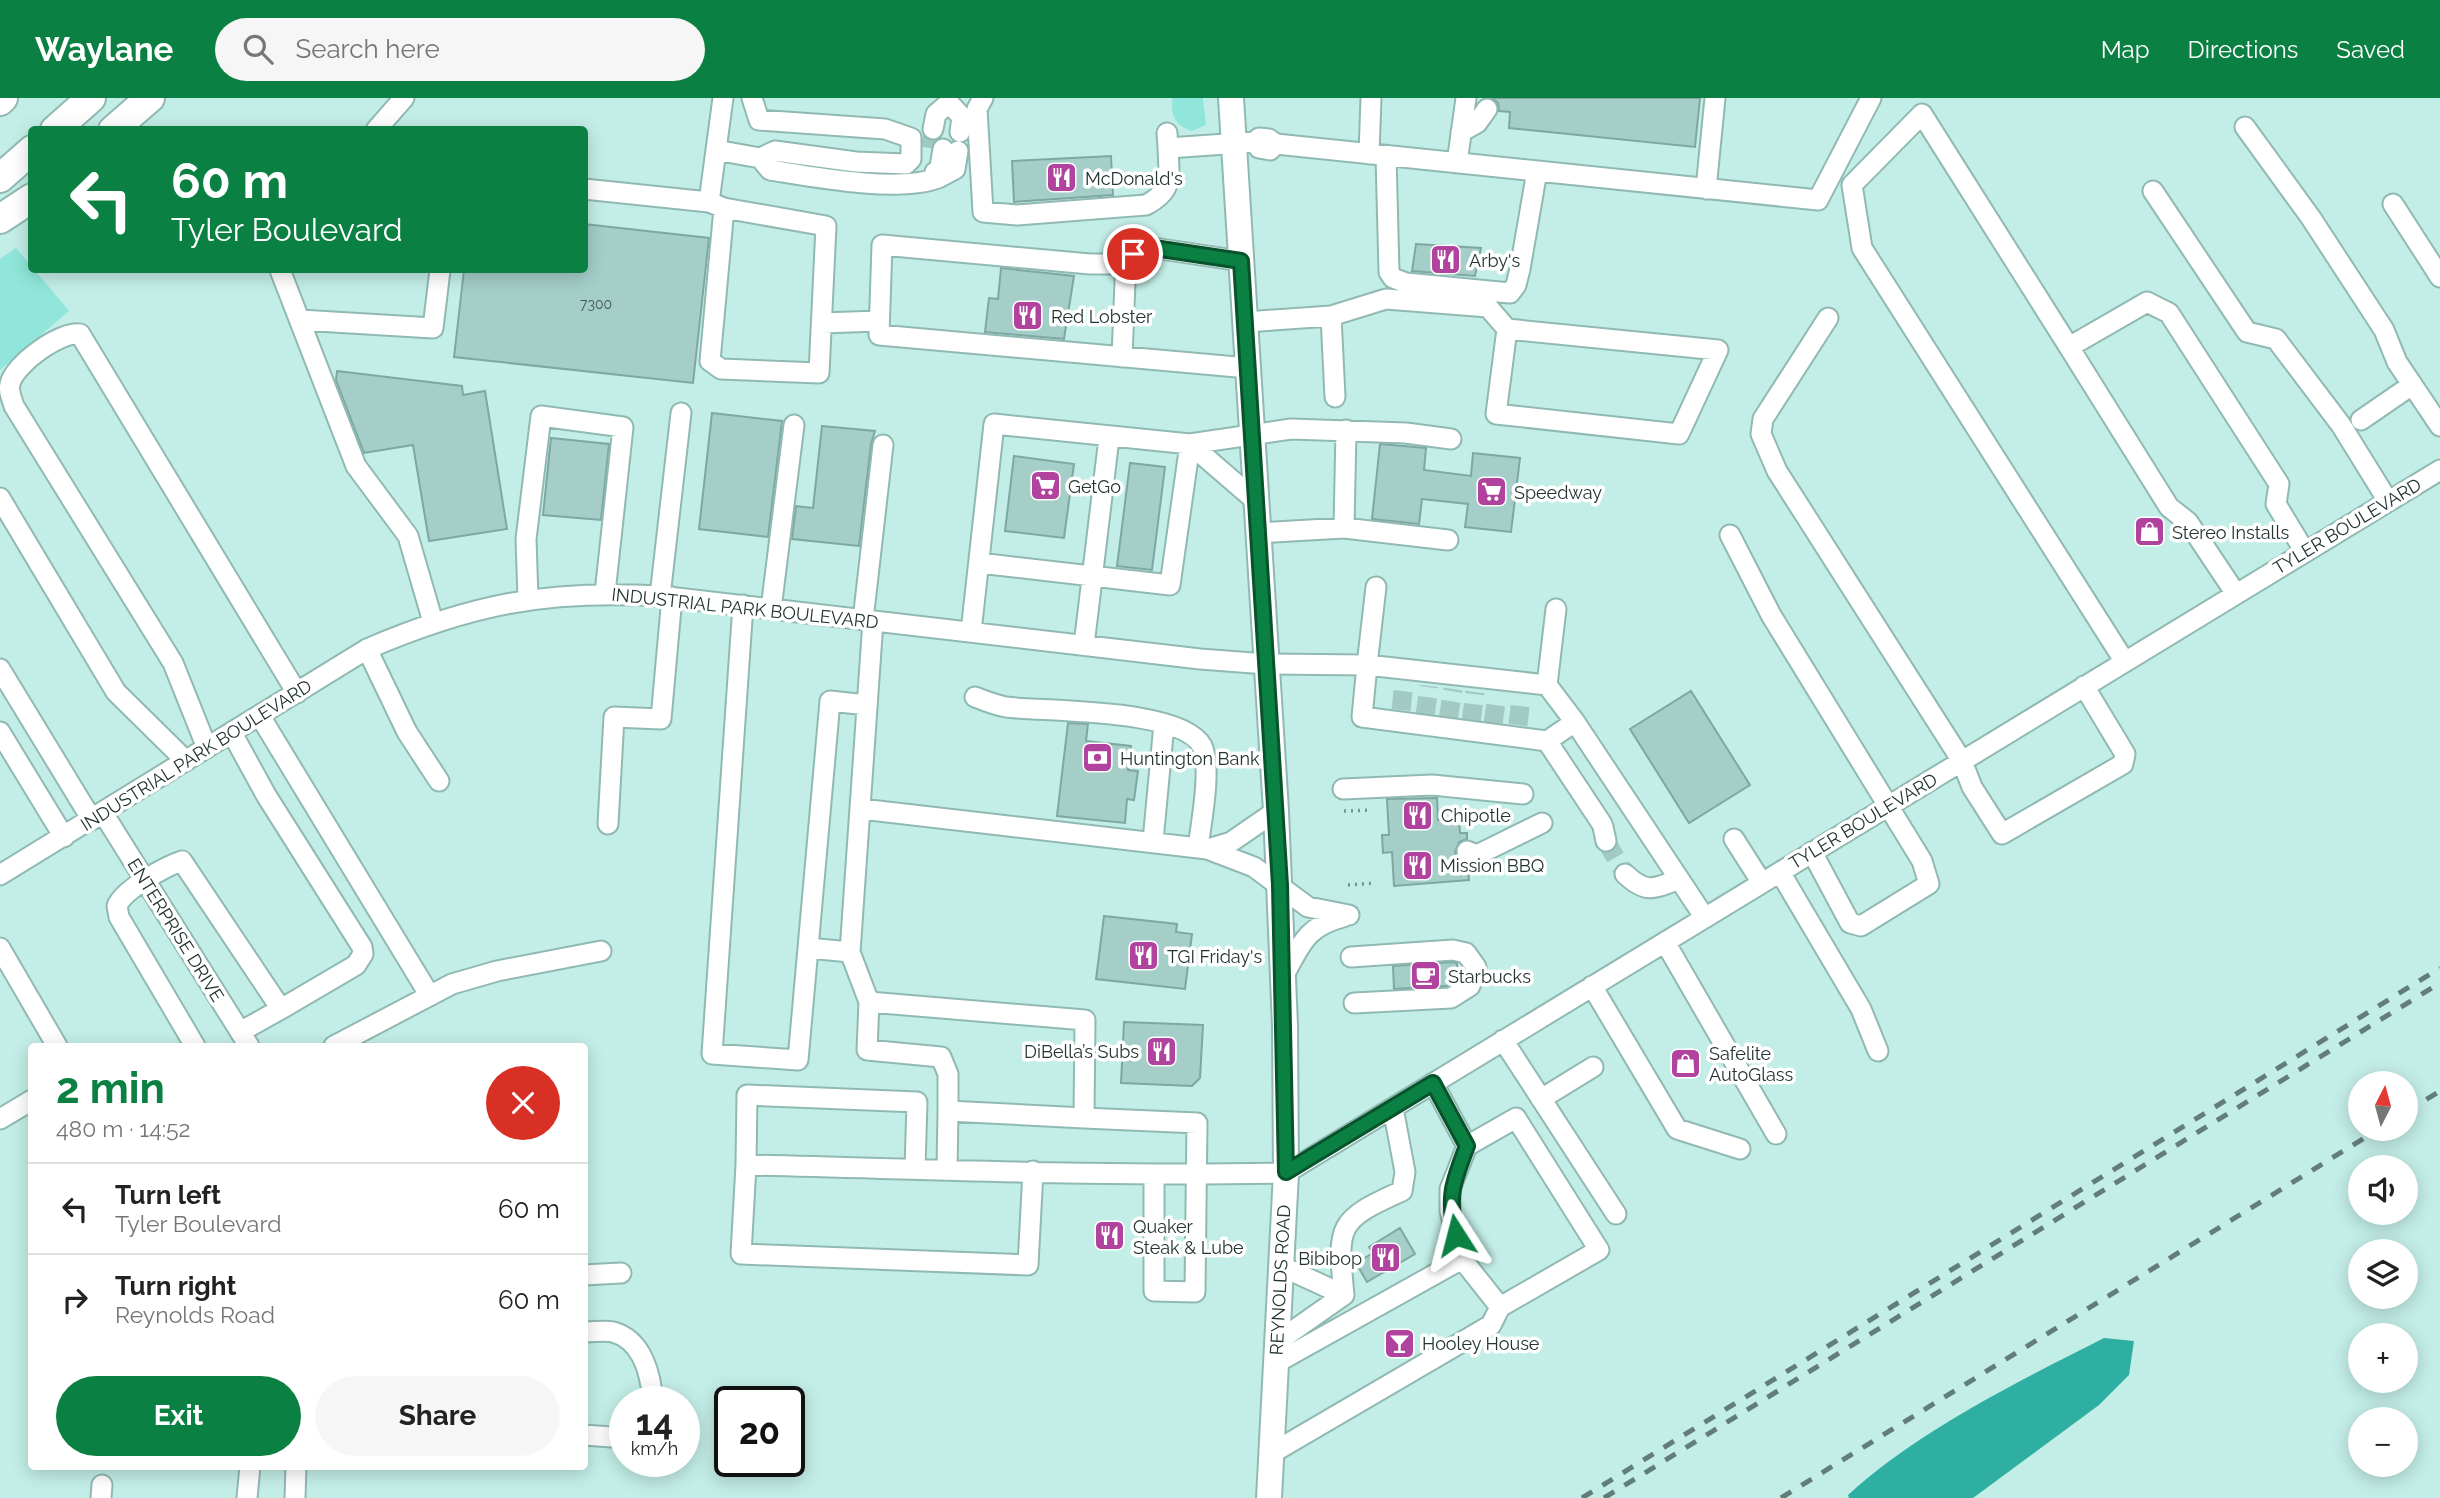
<!DOCTYPE html>
<html lang="en">
<head>
<meta charset="utf-8">
<style>
	body { margin:0; font-family:Raleway,sans-serif; background:#f6f6f6; color:#222; height:100vh; display:flex; flex-direction:column; font-size:26px; white-space:nowrap }
	* { box-sizing:border-box; margin:0 }
	p { font-size:23px; color:#767676 }
	.icon { flex:none; width:38px; height:38px; fill:none; stroke:currentColor; stroke-width:2; stroke-linecap:round; stroke-linejoin:round }
	.map { position:relative; flex:1; overflow:hidden }
	.drawer { position:absolute; left:28px; top:945px; width:560px; height:427px; display:flex; flex-direction:column; background:#fff; border-radius:7px; box-shadow:0 4px 18px #0003 }
	.drawer>* { flex:none }
	.hud { position:absolute; left:28px; top:28px; width:560px; height:147px; border-radius:7px; box-shadow:0 4px 18px #0003; background:#0b8043; color:#fff; overflow:hidden }
	.needle { width:46px; rotate:6deg }
	.fabs { position:absolute; left:2348px; top:973px; display:grid; gap:14px }
	.fabs a { display:grid; place-items:center; width:70px; height:70px; border-radius:50%; background:#fff; box-shadow:0 4px 18px #0003; font-size:35px }
	.speed { position:absolute; left:609px; top:1288px; display:flex; gap:14px; font-size:35px; font-weight:700; text-align:center }
	.speed>* { display:grid; place-content:center; width:91px; height:91px; border-radius:50%; background:#fff; box-shadow:0 4px 18px #0003; line-height:1 }
	.speed small { font-size:18px; font-weight:400 }
	.speed .limit { border:4px solid #111; border-radius:10px; background:#fff; color:#111 }
	.pin { position:absolute; display:grid; place-items:center; width:60px; height:60px; color:#fff; margin:-30px; border:4px solid #fff; border-radius:50%; box-shadow:0 2px 7px #0007 }
	.me { position:absolute; width:77px; margin:-38px; rotate:351deg; stroke-linejoin:round; filter:drop-shadow(0 0 5px #0008) }
	.turn { display:flex; align-items:center; gap:24px; height:147px; padding:0 28px; font-size:32px }
	.turn .icon { width:91px; height:91px; stroke-width:2.5 }
	.turn b { display:block; font-size:49px; line-height:60px }
	.round { display:grid; place-items:center; flex:none; width:74px; height:74px; border-radius:37px; background:#f6f6f6 }
	.summary { display:flex; align-items:center; justify-content:space-between; height:119px; padding:0 28px }
	h1 { font-size:42px; font-weight:700; line-height:52px; color:#0b8043 }
	.button { display:flex; gap:14px; margin-top:auto; padding:14px 28px }
	.button a { flex:1; height:80px; border-radius:42px; background:#0b8043; color:#fff; font-size:28px; font-weight:700; line-height:80px; text-align:center }
	.button a+a { background:#f6f6f6; color:#222 }
	ul { padding:0; list-style:none }
	li { display:flex; align-items:center; gap:21px; height:91px; padding:0 28px; border-top:2px solid #e0e0e0 }
	li div { flex:1 }
	li b { display:block; font-size:26px }
	li em { font-style:normal }
	header { display:flex; align-items:center; gap:42px; box-sizing:border-box; height:98px; padding:0 35px; background:#0b8043; color:#fff }
	header strong { font-size:33px }
	nav { display:flex; gap:38px; margin-inline-start:auto; font-size:24px }
	.search { width:490px; height:63px; background:#f6f6f6; display:flex; align-items:center; gap:18px; box-sizing:border-box; padding:0 24px; border-radius:38px; color:#767676; font-size:26px }
	.map>svg:first-child { display:block }
</style>
</head>
<body>
<header>
<strong>Waylane</strong>
<div class="search"><svg class="icon" aria-label="search" viewBox="0 0 24 24"><circle cx="10" cy="10" r="6"/><path d="M15 15l6 6"/></svg>Search here</div>
<nav><a>Map</a><a>Directions</a><a>Saved</a></nav>
</header>
<div class="map">
<svg width="2440" height="1400" viewBox="0 0 2440 1400">
	<rect width="100%" height="100%" fill="#c3eee7"/>
	<path fill="#90e6da" d="M1172,0h31l3,27 -14,6c-18,-5 -21,-16 -20,-33z
		M16,150l53,63 -69,59v-111z"/>
	<path fill="#2fafa2" d="M2104,1240l30,3 -5,34 -30,30 -126,93h-124l-1,-3c71,-65 171,-114 256,-157z"/>
	<path fill="#a5cec8" stroke="#7fa7a1" stroke-width="2" d="M1492,0h208l-5,49 -186,-19 1,-16 -11,-1 -1,-8z
		M1111,58l2,39 -99,7 -2,-41z
		M584,126l125,14 -16,145 -239,-26 10,-87h120z
		M1416,146l65,4 -6,28 -63,-5z
		M1001,170l73,8 -10,63 -79,-7 4,-34 9,1z
		M337,273l125,15 1,9 22,-4 22,138 -78,12 -16,-96 -49,8 -28,-73z
		M712,315l70,8 -14,116 -69,-8z
		M822,328l53,5 -4,13 -12,102 -67,-7 4,-33 17,2z
		M551,340l58,6 -8,76 -58,-5z
		M1380,346l46,4 -2,22 47,6 2,-23 47,5 -9,74 -46,-5 3,-23 -46,-5 -3,25 -47,-5z
		M1014,358l60,8 -10,74 -59,-7z
		M1130,365l35,4 -13,103 -35,-4z
		M1691,593l59,94 -61,38 -59,-94z
		M1068,625l20,1 -2,17 45,5 -3,24 10,1 -4,29 -7,-1 -2,24 -68,-7z
		M1437,700l1,22 21,-1 1,14h7v6l-8,3 -4,10 3,7 10,6 1,15 -75,6 -2,-34 -9,1 -1,-18h7l-2,-36z
		M1104,818l73,8 -1,8 16,2 -7,55 -89,-10z
		M1452,864l5,1 1,16 -11,7 -53,3 -1,-23z
		M1124,924l79,3 -3,53 -8,8 -71,-3z
		M1400,1130l15,26 -48,28 -11,-19 17,-10 -4,-6z"/>
	<g fill="none" stroke-linecap="round" stroke-linejoin="round">
		<path stroke="#a3c9c3" stroke-width="19" stroke-dasharray="19 10" stroke-linecap="butt" d="M931,50l2,-19
			M1401,612l3,-27
			M1425,618l4,-30
			M1448,622l5,-31
			M1471,625l4,-31
			M1493,626l4,-28
			M1518,627l3,-27
			M1606,743l19,33"/>
		<defs>
			<path id="minor" d="M723,0l-14,104 15,6 102,18 -7,147 -98,-4 -11,-8 14,-153
				M983,0l-6,11 6,103 34,3 129,-10c28,-15 23,-28 22,-57
				M2245,29l66,91 73,112 13,32 43,64
				M933,31l3,-15 13,-11 13,14 -2,15
				M376,32l28,-32
				M1461,34l16,-9 10,-14
				M1167,35l1,15 87,-6 4,-4 10,1 7,5 -6,6 -11,-2 -4,-6
				M1276,46l542,56 53,-102
				M716,52l44,8 15,-7 81,11 50,2 5,-5v-21l-26,-9 -126,-9 -7,-22
				M1369,56l2,-56
				M1386,58l3,116 4,6 13,5 104,10 6,-8 4,-16 17,-98
				M760,60l10,12c44,7 128,23 168,8l5,-29
				M1457,65l9,-65
				M935,74l3,6 17,-9 3,-18
				M584,91l125,13
				M1706,91l9,-91
				M2153,93l94,141 29,7 65,86 47,76
				M2393,106l47,73
				M1241,163l-87,-13 -42,16h-22l-208,-19 -3,90 369,33
				M280,172l76,196 52,70 25,86
				M1331,218l4,81
				M1828,220l-65,101 -2,15 16,37 185,290 10,26 30,47 121,-70 2,-10 -41,-68
				M300,222l133,8 7,-58
				M1245,224l86,-6 55,-17 102,8 19,22 -11,85 183,20 39,-84 -211,-21
				M822,225l57,-2
				M2069,249l-147,-233 -70,71 10,63 263,414
				M1122,259l4,-100
				M2361,322l51,-35
				M0,400l116,194 70,69
				M1256,403l-66,-57 101,-15 115,4 45,6
				M1344,430l2,-98
				M1259,435l85,-5 104,12
				M1730,437l41,80 151,246 7,23 -68,42 -11,-3 -38,-71
				M2236,496l-48,-72 -19,-15 -100,-160 78,-45 22,11 110,171 -3,20 29,48
				M660,498l21,-183
				M528,501l-2,-60 15,-123 82,11 -18,166
				M743,507l-31,449 86,6 10,-112
				M771,511l23,-184
				M863,522l20,-175
				M971,534l23,-208 196,20 -20,141 -191,-22
				M1084,547l25,-207
				M367,551l40,83 32,49
				M0,571l92,151
				M1547,587l9,-76
				M975,599c10,4 20,8 31,10 39,5 176,1 196,39 10,22 -1,77 -4,102
				M260,618l170,280
				M1575,624l-28,-37 -180,-20 -5,52 185,24 28,-19 130,196
				M0,634l64,105
				M232,635l34,62 96,152 1,7 -7,11 -75,44
				M1547,643l55,83
				M207,650l-34,-85 -159,-257c-2,-7 -6,-15 -4,-22 4,-20 51,-53 70,-50l217,359
				M1343,691l89,-4 91,9
				M861,711l346,40 47,18 54,40 41,8
				M103,715l146,233
				M608,726l6,-107 47,2 11,-122
				M1603,729l3,14
				M1734,741l28,44
				M1153,743l11,-117
				M1208,751l23,-7 45,-31
				M1467,753l10,4 65,-32
				M1780,774l81,137 17,42
				M1625,776c21,20 29,15 54,5
				M0,777l367,-226c105,-45 178,-59 293,-53l540,63 66,5 101,1 9,-78
				M1665,844l111,192
				M0,850l57,98
				M850,854l-42,-4 22,-247 37,4
				M1351,859l102,-7 13,3 10,14 -6,19 -19,12 -97,5
				M1283,879c18,-32 22,-50 60,-60
				M1592,888l85,143 63,20
				M869,904l216,18 -1,98 -136,-7v-37l-7,-17 -74,-7 2,-48 -19,-50 23,-331
				M1503,942l113,174
				M195,948l-76,-129 -2,-11c6,-16 49,-40 65,-45l99,148 -41,23
				M334,948l118,-62 45,-13 104,-20
				M1433,985l34,63
				M1541,1001l52,-32
				M1084,1020l113,5 -2,169 -41,-1v-117
				M0,1021l32,-19
				M746,1067l1,-70 170,7 -2,67
				M947,1072l1,-59
				M1033,1073l-5,94 -287,-11 5,-89c180,4 360,12 540,8l1154,-703
				M1462,1161l-12,-48v-22l8,-20 9,-23 49,-28 83,132 -99,57
				M1281,1168l63,29
				M584,1177l37,-2
				M1344,1197c-7,-70 -7,-75 58,-104l3,-19 -12,-64
				M584,1234c9,0 21,-2 29,0 30,8 38,44 40,70
				M1277,1244l67,-47
				M584,1337l41,3
				M1272,1355l219,-128 9,-18 -38,-48 -186,104
				M101,1400l1,-13
				M247,1400l3,-32
				M295,1400l1,-32"/>
			<path id="major" d="M1231,0l45,713 9,215 1,147 -17,325"/>
			<path id="highway" d="M0,3l3,-3
				M55,32l36,-32
				M113,32l37,-32
				M0,80l32,-28
				M0,121l32,-21"/>
		</defs>
		<use href="#minor" stroke="#90b9b3" stroke-width="23"/>
		<use href="#major" stroke="#90b9b3" stroke-width="28"/>
		<use href="#highway" stroke="#90b9b3" stroke-width="32"/>
		<path stroke="#75938e" stroke-width="3.5" stroke-dasharray="2 5" stroke-linecap="butt" d="M1344,713l27,-1
			M1348,787l27,-2"/>
		<use href="#minor" stroke="#fff" stroke-width="19"/>
		<use href="#major" stroke="#fff" stroke-width="24"/>
		<use href="#highway" stroke="#fff" stroke-width="28"/>
		<path stroke="#637e7a" stroke-width="5" stroke-dasharray="12 12" stroke-linecap="butt" d="M2406,1014l34,-21
			M1582,1400l858,-530
			M1604,1400l836,-515
			M1781,1400l598,-369"/>
	</g>
	<g fill="none" stroke-linecap="round" stroke-linejoin="round">
		<defs>
			<path id="route" d="M1133,156l21,-6 87,13 39,624 6,287 147,-89 34,63c-14,36 -20,51 -11,89"/>
		</defs>
		<use href="#route" stroke="#07532c" stroke-width="18"/>
		<use href="#route" stroke="#0b8043" stroke-width="12"/>
	</g>
	<defs>
		<symbol id="restaurant-square" viewBox="-11 -11 22 22"><rect x="-9" y="-9" width="18" height="18" rx="4" fill="#b1429e" stroke="#fff"/><path d="M-5-6h1v4h1v-4h1v4h1v-4h1v5L-1.5 .5V6h-2V.5L-5-1ZM5-6V6H3V1.5H1.5Q1.5-4 5-6Z" fill="#fff"/></symbol>
		<symbol id="supermarket-square" viewBox="-11 -11 22 22"><rect x="-9" y="-9" width="18" height="18" rx="4" fill="#b1429e" stroke="#fff"/><path d="M-6-5.5h2.5l.6 2H6L4.5 2H-2.5L-4.4-4H-6ZM-1.5 3.2a1.3 1.3 0 1 0 .1 0ZM3 3.2a1.3 1.3 0 1 0 .1 0Z" fill="#fff"/></symbol>
		<symbol id="shop-square" viewBox="-11 -11 22 22"><rect x="-9" y="-9" width="18" height="18" rx="4" fill="#b1429e" stroke="#fff"/><path d="M-5-2.5h2.3a2.7 3.5 0 0 1 5.4 0H5L5.5 6h-11ZM-1.5-2.5h3a1.5 2.3 0 0 0-3 0Z" fill="#fff"/></symbol>
		<symbol id="bank-square" viewBox="-11 -11 22 22"><rect x="-9" y="-9" width="18" height="18" rx="4" fill="#b1429e" stroke="#fff"/><path d="M-6-4H6V4H-6ZM0-2.3a2.3 2.3 0 1 0 0 4.6a2.3 2.3 0 1 0 0-4.6Z" fill="#fff"/></symbol>
		<symbol id="cafe-square" viewBox="-11 -11 22 22"><rect x="-9" y="-9" width="18" height="18" rx="4" fill="#b1429e" stroke="#fff"/><path d="M-5.5-4.5H6V0H3Q3 3.5 0 3.5H-2.5Q-5.5 3.5-5.5 0ZM3-3.2v2h1.7v-2ZM-6 4.5H4V6H-6Z" fill="#fff"/></symbol>
		<symbol id="bar-square" viewBox="-11 -11 22 22"><rect x="-9" y="-9" width="18" height="18" rx="4" fill="#b1429e" stroke="#fff"/><path d="M-6-5H6L.8 .8V4.5H3.5V6h-7V4.5H-.8V.8Z" fill="#fff"/></symbol>
	</defs>
	<g fill-rule="evenodd">
		<use href="#restaurant-square" x="1044" y="62" width="35" height="35"/>
		<use href="#restaurant-square" x="1428" y="144" width="35" height="35"/>
		<use href="#restaurant-square" x="1010" y="200" width="35" height="35"/>
		<use href="#supermarket-square" x="1028" y="370" width="35" height="35"/>
		<use href="#supermarket-square" x="1474" y="376" width="35" height="35"/>
		<use href="#shop-square" x="2132" y="416" width="35" height="35"/>
		<use href="#bank-square" x="1080" y="642" width="35" height="35"/>
		<use href="#restaurant-square" x="1400" y="700" width="35" height="35"/>
		<use href="#restaurant-square" x="1400" y="750" width="35" height="35"/>
		<use href="#restaurant-square" x="1126" y="840" width="35" height="35"/>
		<use href="#cafe-square" x="1408" y="860" width="35" height="35"/>
		<use href="#restaurant-square" x="1144" y="936" width="35" height="35"/>
		<use href="#shop-square" x="1668" y="948" width="35" height="35"/>
		<use href="#restaurant-square" x="1092" y="1120" width="35" height="35"/>
		<use href="#restaurant-square" x="1368" y="1142" width="35" height="35"/>
		<use href="#bar-square" x="1382" y="1228" width="35" height="35"/>
	</g>
	<g text-anchor="middle" dominant-baseline="central" stroke-width="7" stroke-linejoin="round" paint-order="stroke">
		<g font-size="14" fill="#445a58">
			<text x="596" y="206">7300</text>
		</g>
		<g font-size="18" fill="#233432" stroke="#fff" text-anchor="start">
			<text x="1085" y="80">McDonald's</text>
			<text x="1469" y="162">Arby's</text>
			<text x="1051" y="218">Red Lobster</text>
			<text x="1068" y="388">GetGo</text>
			<text x="1514" y="394">Speedway</text>
			<text x="2172" y="434">Stereo Installs</text>
			<text x="1120" y="660">Huntington Bank</text>
			<text x="1441" y="717">Chipotle</text>
			<text x="1440" y="767">Mission BBQ</text>
			<text x="1167" y="858">TGI Friday's</text>
			<text x="1448" y="878">Starbucks</text>
			<text x="1139" y="953" text-anchor="end">DiBella’s Subs</text>
			<text x="1709" y="955">Safelite<tspan x="1709" dy="21">AutoGlass</tspan></text>
			<text x="1133" y="1128">Quaker<tspan x="1133" dy="21">Steak &amp; Lube</tspan></text>
			<text x="1362" y="1160" text-anchor="end">Bibibop</text>
			<text x="1422" y="1245">Hooley House</text>
		</g>
		<g font-size="18" fill="#233432" stroke="#fff">
			<text transform="translate(2347 428) rotate(-31)">TYLER BOULEVARD</text>
			<text transform="translate(745 510) rotate(6)">INDUSTRIAL PARK BOULEVARD</text>
			<text transform="translate(196 657) rotate(-32)">INDUSTRIAL PARK BOULEVARD</text>
			<text transform="translate(1863 723) rotate(-31)">TYLER BOULEVARD</text>
			<text transform="translate(176 832) rotate(58)">ENTERPRISE DRIVE</text>
			<text transform="translate(1280 1182) rotate(-87)">REYNOLDS ROAD</text>
		</g>
	</g>
</svg>
<div class="fabs">
<a><svg class="needle" viewBox="-14 -14 28 28"><path d="M0-13l5 13h-10z" fill="#e53935"/><path d="M0 13l5-13h-10z" fill="#767676"/></svg></a>
<a><svg class="icon" aria-label="sound" viewBox="0 0 24 24"><path d="M4 9h4l5-4v14l-5-4H4zM17 9q2 3 0 6"/></svg></a>
<a><svg class="icon" aria-label="layers" viewBox="0 0 24 24"><path d="M12 4l9 5-9 5-9-5zM3 14l9 5 9-5"/></svg></a>
<a>+</a>
<a>−</a>
</div>
<div class="speed"><div>14<small>km/h</small></div><div class="limit">20</div></div>
<div class="pin" style="left:1133px;top:156px;background:#d93025"><svg class="icon" aria-label="arrive" viewBox="0 0 24 24"><path d="M6 21V4h12l-3 4 3 4H6"/></svg></div>
<svg class="me" style="left:1456px;top:1137px" viewBox="-20 -20 40 40"><path d="M0-17L14 15 0 8-14 15z" fill="#0b8043" stroke="#fff" stroke-width="4"/></svg>
<div class="hud">
<div class="turn"><svg class="icon" aria-label="left" viewBox="0 0 24 24"><path d="M17 20v-9H6M10 6l-5 5 5 5"/></svg><div><b>60 m</b>Tyler Boulevard</div></div>
</div>
<section class="drawer">
<div class="summary"><div><h1>2 min</h1><p>480 m · 14:52</p></div><a class="round" style="background:#d93025;color:#fff"><svg class="icon" aria-label="close" viewBox="0 0 24 24"><path d="M6 6l12 12M18 6L6 18"/></svg></a></div>
<ul>
<li><svg class="icon" aria-label="left" viewBox="0 0 24 24"><path d="M17 20v-9H6M10 6l-5 5 5 5"/></svg><div><b>Turn left</b><p>Tyler Boulevard</p></div><em>60 m</em></li>
<li><svg class="icon" aria-label="right" viewBox="0 0 24 24"><path d="M7 20v-9h11M14 6l5 5-5 5"/></svg><div><b>Turn right</b><p>Reynolds Road</p></div><em>60 m</em></li>
</ul>
<div class="button"><a>Exit</a><a>Share</a></div>
</section>
</div>
</body>
</html>
